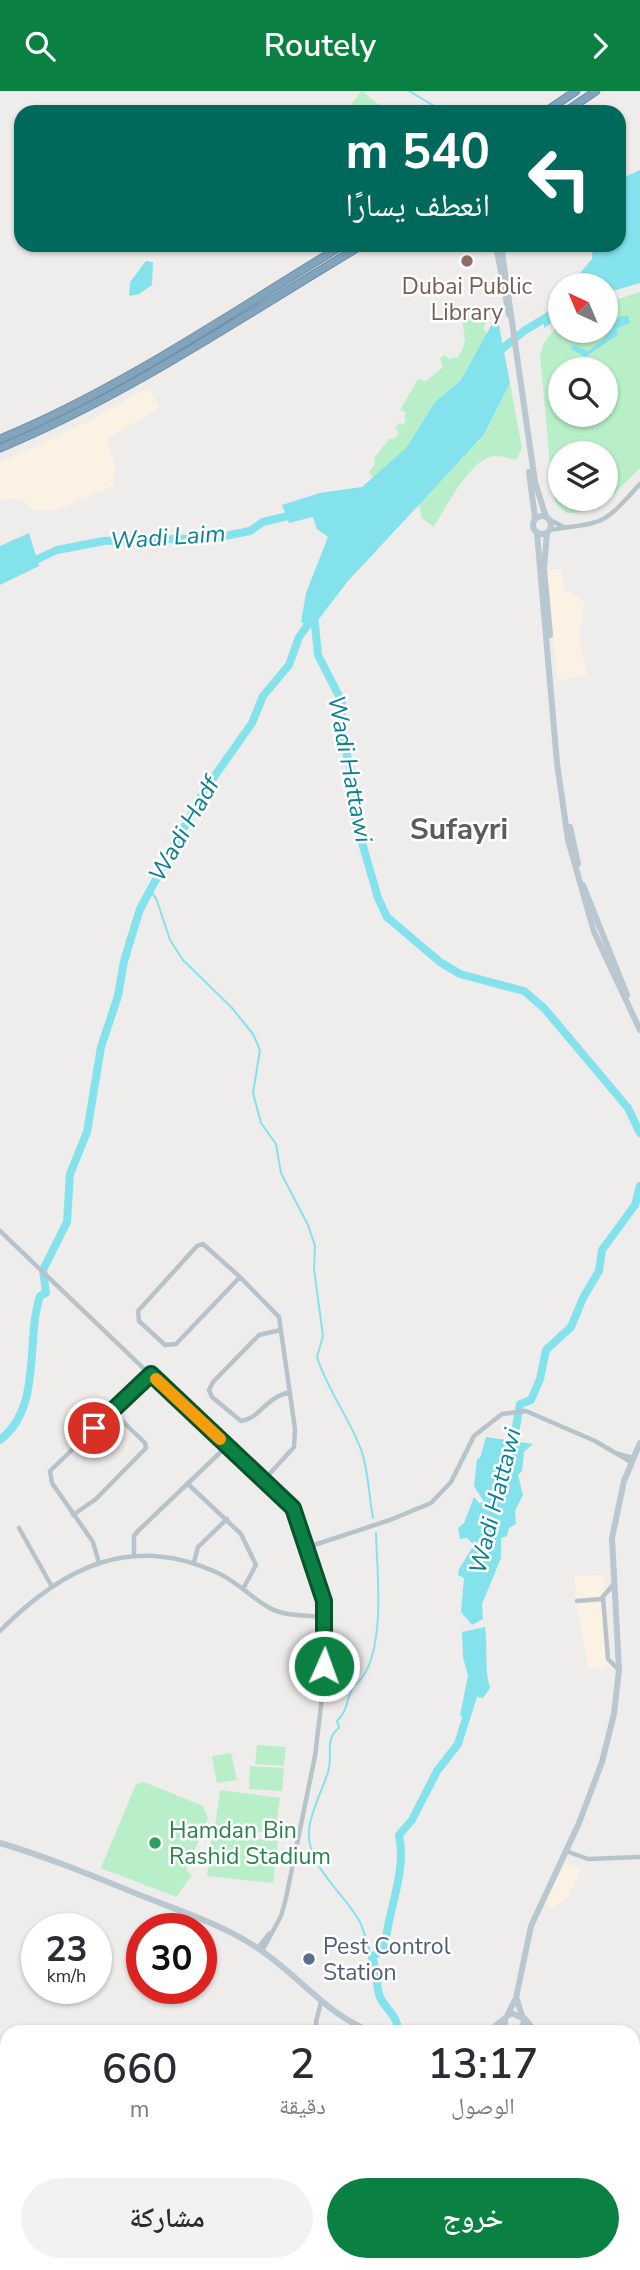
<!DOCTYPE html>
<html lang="ar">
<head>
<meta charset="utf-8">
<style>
	body { margin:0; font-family:"Nunito Sans","Noto Naskh Arabic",sans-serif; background:#f2f2f3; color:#2b2b33; direction:rtl; height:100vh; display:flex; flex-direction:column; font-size:26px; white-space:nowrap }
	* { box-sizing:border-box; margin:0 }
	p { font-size:23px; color:#7c7c81 }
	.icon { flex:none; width:38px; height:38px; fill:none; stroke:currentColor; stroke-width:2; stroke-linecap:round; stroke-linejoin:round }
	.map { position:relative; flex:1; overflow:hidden; direction:ltr }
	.side { position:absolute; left:0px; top:1934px; width:640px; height:247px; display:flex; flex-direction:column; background:#fff; border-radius:21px 21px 0 0; box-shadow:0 2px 5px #0004; direction:rtl }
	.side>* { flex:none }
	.hud { position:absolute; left:14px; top:14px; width:612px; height:147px; border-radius:21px; box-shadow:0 2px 5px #0004; direction:rtl; background:#00695c; color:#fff; overflow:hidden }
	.needle { width:46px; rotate:316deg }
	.buttons { position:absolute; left:548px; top:182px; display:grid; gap:14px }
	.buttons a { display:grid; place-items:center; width:70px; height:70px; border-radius:50%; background:#fff; box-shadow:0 2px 5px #0004; font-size:35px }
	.speed { position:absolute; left:21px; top:1822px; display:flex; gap:14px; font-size:35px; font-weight:700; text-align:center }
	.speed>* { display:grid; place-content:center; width:91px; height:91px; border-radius:50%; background:#fff; box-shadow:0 2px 5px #0004; line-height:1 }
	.speed small { font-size:18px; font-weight:400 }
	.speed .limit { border:10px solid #d22; background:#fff; color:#111 }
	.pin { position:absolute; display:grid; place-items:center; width:60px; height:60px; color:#fff; margin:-30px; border:4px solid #fff; border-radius:50%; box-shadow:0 2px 7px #0007 }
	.me { position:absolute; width:77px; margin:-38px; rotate:2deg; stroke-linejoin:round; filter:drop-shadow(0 0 5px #0008) }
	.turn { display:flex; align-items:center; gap:24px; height:147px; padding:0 21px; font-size:32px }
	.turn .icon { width:91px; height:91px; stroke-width:2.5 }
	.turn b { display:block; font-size:49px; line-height:60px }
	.eta { display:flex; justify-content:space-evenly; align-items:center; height:119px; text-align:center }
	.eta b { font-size:42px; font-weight:600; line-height:49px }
	.cta { display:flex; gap:14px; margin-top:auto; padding:14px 21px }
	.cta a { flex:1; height:80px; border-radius:42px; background:#0b8043; color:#fff; font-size:28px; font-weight:600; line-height:80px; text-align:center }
	.cta a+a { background:#f2f2f3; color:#2b2b33 }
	header { display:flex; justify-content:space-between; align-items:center; height:91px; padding:0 21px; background:#0b8043; color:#fff; font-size:32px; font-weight:600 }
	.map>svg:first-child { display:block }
</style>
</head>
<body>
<header><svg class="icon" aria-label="forward" viewBox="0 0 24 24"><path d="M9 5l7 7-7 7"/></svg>Routely<svg class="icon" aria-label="search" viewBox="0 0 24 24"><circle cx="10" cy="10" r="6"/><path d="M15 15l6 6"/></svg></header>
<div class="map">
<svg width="640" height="2179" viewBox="0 0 640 2179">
	<rect width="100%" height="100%" fill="#efecec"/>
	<path fill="#fcf2e3" d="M148,297l12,19 -54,33 9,26 -2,20 -56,24h-23l-14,-12 -20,2v-37l89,-42z
		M561,478l4,23h6l13,10 -5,38 8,36 -29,4 -11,-110z
		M603,1484l8,86 -6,6 -16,3 -12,-62 -2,-32z
		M566,1772l16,6 -15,29 -15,10 -8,-4z"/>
	<path fill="#b8efc8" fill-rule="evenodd" d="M362,0l17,14 -6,7h-20l-5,-4z
		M640,201v176c-22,22 -40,46 -73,45l-12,-11 -3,-16 -12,-132 4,-11 16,-21v9h46v-28zM560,278h46v46h-46zM560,362h46v46h-46z
		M469,223h13l4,9 -3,5 4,6 -26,46 -26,22 -29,46 -33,30 -4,-7 6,-6 -1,-7 16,-20 4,1 5,-6 -4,-5 4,-5 4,2 3,-4 -2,-4 2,-5 -6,-2 18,-31 8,2 17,-14 -3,-9 5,-3 4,4 9,-2c10,-16 7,-22 3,-40z
		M510,292l12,65 -6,12c-9,-2 -18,-6 -27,-3 -20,7 -45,52 -55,70l-12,-9 -3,-14 65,-68z
		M257,1654l29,2 -2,19 -29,-2z
		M231,1662l6,27 -20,3 -5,-27z
		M250,1675l34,2 -2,23 -33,-2z
		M144,1691l59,24 5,12 -22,52 6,5 -16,22 -75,-29 35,-84z
		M220,1699l60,8 -5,36 -60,-8z
		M212,1743l66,7 -5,42 -66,-7z"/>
	<path fill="#84e2ed" d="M640,79v113l-34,10v-8h-36l22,-26 1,-14h27v-66z
		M146,170l7,1 -1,23 -13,9 -10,2 1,-14z
		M560,206v20l-16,11 -1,-11z
		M497,224l13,68 -26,52 -136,146 -36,47 -11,-6 5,-29 22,-56 -11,-8 -4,-12 -24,6 -7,-18 38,-12 42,-6 44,-39 29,-46 26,-22z
		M628,224l2,8 -14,6 2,6 -33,22 -14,-8 2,-4 15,6 16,-12 15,-22z
		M29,442l10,33 -39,19v-39z
		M486,1346l47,7 -9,8 -2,19 -4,4 5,20 -8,16 1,13 -7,4 -2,8 -6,2v20l-19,46 1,15 -11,6 -11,-13 3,-34 -6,-3 1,-6 15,-24 -7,-7 -7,1 -2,-11 6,-5 10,-26 5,6 5,-1 -10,-16 3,-27 3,-1z
		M485,1536c3,21 -1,41 5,61l-7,10 -7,-1 -6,4 -5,18 -5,-4 8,-39 -5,-19 -1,-25z"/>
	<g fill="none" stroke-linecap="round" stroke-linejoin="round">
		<path stroke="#84e2ed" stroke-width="2" d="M409,0l35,21
			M581,267l6,11
			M149,799l7,8 14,42 13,20 49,48 21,26 7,16 -7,43 8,30 15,21 5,29 27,52 7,21 -1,23 9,67 -6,21c10,32 31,59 43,90 8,18 9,50 13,71
			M372,1867c-4,-12 -7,-25 -12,-36 -16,-30 -54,-55 -51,-92 2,-22 15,-41 20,-62 3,-14 -4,-30 10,-40l-2,-7c11,-10 9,-22 16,-34 2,-3 6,-5 8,-8 25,-32 16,-107 15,-146"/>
		<path stroke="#84e2ed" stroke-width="8" d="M496,263l28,-23 36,-22
			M27,473l30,-14 47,-9 111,-3 35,-7 13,-9 33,-8
			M314,523l4,41 24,47 -1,31 10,37 3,45 24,83 9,19 53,45 20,12 64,17 20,17 84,100 12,25
			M0,1349c43,-33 25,-99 40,-144l6,-3 -3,-23 24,-48 3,-48 17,-42 14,-85 17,-51 6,-35 16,-52 64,-118 48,-68 11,-27 26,-31 10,-28 13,-18
			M512,1359l8,-46 11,-4 9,-21 6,-29 25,-23 12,-29 16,-27 3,-21 33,-45 5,-19
			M398,1941c1,-15 -12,-22 -18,-35 -5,-13 -2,-29 -8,-39l13,-12c3,-37 22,-73 14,-111l13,-15 25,-49 21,-27 17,-54
			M392,2174l2,5"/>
		<defs>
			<path id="highway" d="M545,21l31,-21
				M565,21l31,-21
				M495,154l2,3
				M0,348c121,-50 231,-126 343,-194
				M0,357c128,-53 243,-132 362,-203"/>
		</defs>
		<use href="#highway" stroke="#6d90a9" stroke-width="9"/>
		<path stroke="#b7c3ca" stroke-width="4.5" d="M548,428l16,8
			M550,439c56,-9 50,-2 90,-46
			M0,1140l297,284 23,70 5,32 -2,72 -8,67 -29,142 -5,18 -19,35
			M203,1153l37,33 -64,67 -11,1 -26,-24 -1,-10 59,-65z
			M240,1186l39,40 16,112 -1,18 -30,33
			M281,1239l-22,5 -46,47 -4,8 3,7 29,24c19,-2 23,-23 49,-29
			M618,1363l15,4
			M188,1393l53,50 15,31 -12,22
			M73,1424l23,-16 50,-51 -1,-5 -33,-32
			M19,1437l32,57
			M308,1456l82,-27 41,-17 20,-21 23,-46 28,-22 24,-3 69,30 36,21
			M134,1465v-20l4,-5 89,-85
			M194,1471l4,-15 29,-28
			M99,1472l-6,-21 -41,-59 -2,-12 101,-97
			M603,1506l5,62 11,11
			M577,1510l24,-2 12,-14
			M0,1540c63,-64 132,-99 220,-57 18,9 31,23 48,33 16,10 39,8 57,10
			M566,1760l22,8 52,-2
			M258,1857l11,-14
			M318,1941l-2,-10 5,-20
			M640,2126l-5,16 5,17
			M443,2174l1,5
			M256,2179l1,-5"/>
		<path stroke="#b9c7d1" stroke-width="6" d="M496,154l13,70
			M501,154l34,237 11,35
			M529,381l6,46
			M533 434a9 9 0 1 1 18 0a9 9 0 1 1-18 0Z
			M537,442l20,230 11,77 26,92 46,98
			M547,442l-3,36 6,66
			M570,736l8,37
			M583,794l44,110
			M0,1752c51,15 100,36 150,56 36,14 74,27 106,48 42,27 69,67 116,85
			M517,1909l7,22 -5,10
			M508,1923l8,-16 15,-72 48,-103 23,-61 12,-48 5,-44 -7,-132 12,-57 16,-38
			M524,1927l12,14
			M505,1928v7l5,6
			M488,1941l23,-19 12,5
			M634,1985l6,3"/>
		<use href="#highway" stroke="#82a5bd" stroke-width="7"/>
	</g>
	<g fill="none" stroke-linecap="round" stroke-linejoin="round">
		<defs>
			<path id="route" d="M94,1337l57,-54 142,134 31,93v65"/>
		</defs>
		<use href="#route" stroke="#07532c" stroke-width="18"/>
		<use href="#route" stroke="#0b8043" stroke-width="12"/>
		<path stroke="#f59e0b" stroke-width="12" d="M156,1288l64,60"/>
	</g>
	<circle fill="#8d6e63" stroke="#fff" stroke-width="2.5" cx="467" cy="170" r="7"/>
	<circle fill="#2e9e5b" stroke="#fff" stroke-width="2.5" cx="155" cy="1752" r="7"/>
	<circle fill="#5c6f8a" stroke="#fff" stroke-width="2.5" cx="309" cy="1868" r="7"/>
	<g text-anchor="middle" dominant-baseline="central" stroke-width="5" stroke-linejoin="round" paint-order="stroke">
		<g font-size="23" fill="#785e54" stroke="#fff">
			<text x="467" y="195">Dubai Public<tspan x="467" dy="26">Library</tspan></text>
		</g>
		<g font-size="23" fill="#27864d" stroke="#fff" text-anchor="start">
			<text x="169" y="1739">Hamdan Bin<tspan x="169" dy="26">Rashid Stadium</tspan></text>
		</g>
		<g font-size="23" fill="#4e5e75" stroke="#fff" text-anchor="start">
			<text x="323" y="1855">Pest Control<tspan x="323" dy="26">Station</tspan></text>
		</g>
		<g font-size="24" font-style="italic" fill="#0a8291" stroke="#fff">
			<text transform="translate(168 446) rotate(-4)">Wadi Laim</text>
			<text transform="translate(350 678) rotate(79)">Wadi Hattawi</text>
			<text transform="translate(184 738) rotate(-60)">Wadi Hadf</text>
			<text transform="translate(495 1410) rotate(-76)">Wadi Hattawi</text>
		</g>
		<g font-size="30" font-weight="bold" fill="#595d61" stroke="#fff">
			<text x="459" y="738">Sufayri</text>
		</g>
	</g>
</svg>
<div class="buttons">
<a><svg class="needle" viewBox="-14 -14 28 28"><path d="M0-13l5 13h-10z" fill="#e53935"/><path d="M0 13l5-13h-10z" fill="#7c7c81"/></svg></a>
<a><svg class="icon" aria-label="search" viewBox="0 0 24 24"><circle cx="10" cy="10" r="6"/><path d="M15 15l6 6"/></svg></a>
<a><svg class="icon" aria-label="layers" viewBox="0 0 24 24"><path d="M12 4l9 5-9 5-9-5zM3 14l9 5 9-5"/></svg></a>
</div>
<div class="speed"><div>23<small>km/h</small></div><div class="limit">30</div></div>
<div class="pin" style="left:94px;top:1337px;background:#d93025"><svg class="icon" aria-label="arrive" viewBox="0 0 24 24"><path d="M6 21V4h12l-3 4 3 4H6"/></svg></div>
<svg class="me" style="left:324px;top:1575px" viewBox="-20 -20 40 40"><circle r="17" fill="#0b8043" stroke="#fff" stroke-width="3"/><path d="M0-11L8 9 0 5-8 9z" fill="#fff"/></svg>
<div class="hud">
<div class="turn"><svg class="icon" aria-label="left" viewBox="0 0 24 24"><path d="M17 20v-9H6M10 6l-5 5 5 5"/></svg><div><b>540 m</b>انعطف يسارًا</div></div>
</div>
<section class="side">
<div class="eta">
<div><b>13:17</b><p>الوصول</p></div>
<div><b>2</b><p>دقيقة</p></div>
<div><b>660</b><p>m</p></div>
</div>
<div class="cta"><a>خروج</a><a>مشاركة</a></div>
</section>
</div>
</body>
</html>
